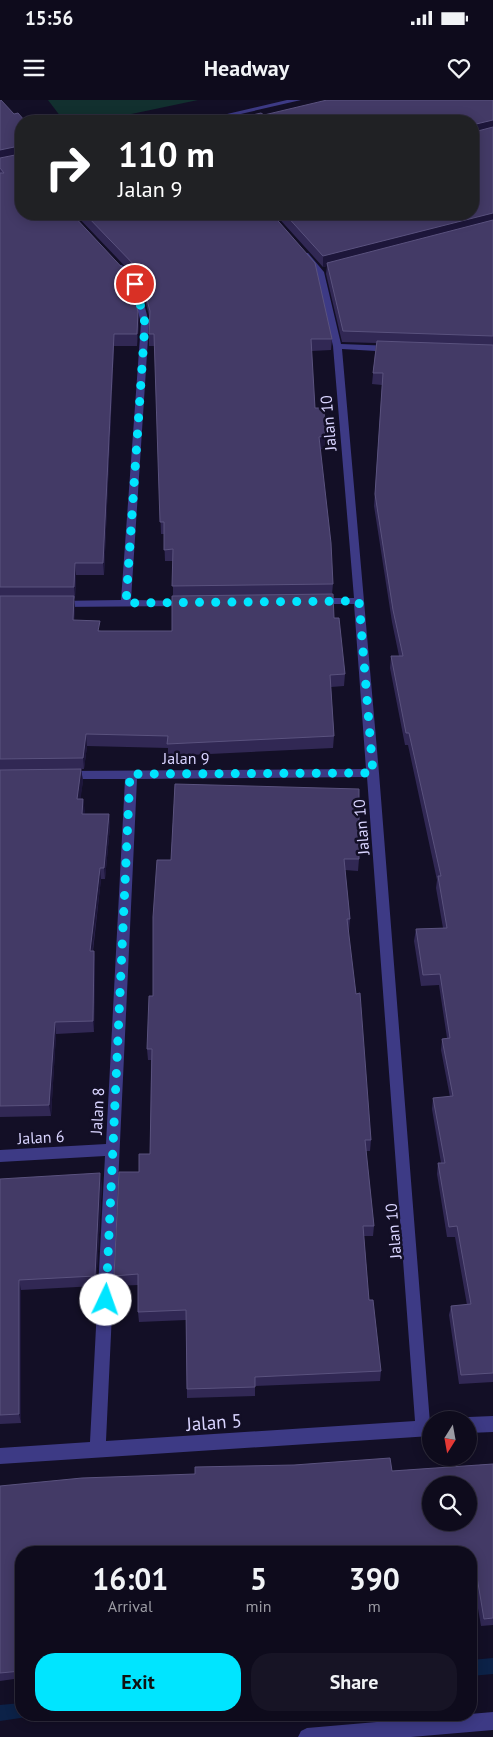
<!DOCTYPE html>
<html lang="en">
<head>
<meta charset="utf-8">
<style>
	body { margin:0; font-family:"PT Sans",sans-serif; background:#171425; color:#f1f3f6; height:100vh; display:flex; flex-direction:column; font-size:19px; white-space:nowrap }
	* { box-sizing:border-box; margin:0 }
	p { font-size:16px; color:#9b9ba3 }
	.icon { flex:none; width:28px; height:28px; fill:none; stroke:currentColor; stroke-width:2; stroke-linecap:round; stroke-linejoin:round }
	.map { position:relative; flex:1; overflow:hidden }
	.panel { position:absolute; left:15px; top:1446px; width:462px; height:175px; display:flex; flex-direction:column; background:#0e0b1c; border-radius:20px; box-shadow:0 2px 12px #0003,0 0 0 1px #2e2b3b }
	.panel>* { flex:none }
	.top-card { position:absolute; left:15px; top:15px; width:464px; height:105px; border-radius:20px; box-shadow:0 2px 12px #0003,0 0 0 1px #2e2b3b; background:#202124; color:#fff; overflow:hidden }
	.needle { width:32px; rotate:191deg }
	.buttons { position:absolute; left:422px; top:1311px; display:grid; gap:10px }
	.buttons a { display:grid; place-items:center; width:55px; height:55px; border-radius:50%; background:#0e0b1c; box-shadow:0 2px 12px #0003,0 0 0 1px #2e2b3b; font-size:25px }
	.pin { position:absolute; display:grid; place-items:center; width:42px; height:42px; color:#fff; margin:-21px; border:2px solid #fff; border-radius:50%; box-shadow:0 1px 5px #0007 }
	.me { position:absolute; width:55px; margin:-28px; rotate:3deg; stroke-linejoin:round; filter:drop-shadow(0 0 4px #0008) }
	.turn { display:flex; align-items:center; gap:18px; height:105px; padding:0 20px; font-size:22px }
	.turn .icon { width:65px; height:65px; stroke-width:2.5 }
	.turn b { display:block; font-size:35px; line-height:42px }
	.eta { display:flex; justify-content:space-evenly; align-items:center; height:85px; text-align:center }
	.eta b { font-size:30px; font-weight:700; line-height:35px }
	.primary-button { display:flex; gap:10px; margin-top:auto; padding:10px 20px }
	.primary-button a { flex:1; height:58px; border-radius:20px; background:#00e5ff; color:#111; font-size:20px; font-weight:700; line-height:58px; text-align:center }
	.primary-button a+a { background:#171425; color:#f1f3f6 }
	.status { display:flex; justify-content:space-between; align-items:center; height:35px; padding:0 25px; background:#0e0b1c; direction:ltr }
	.status svg { height:14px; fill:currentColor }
	header { display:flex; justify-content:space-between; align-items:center; height:65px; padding:0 20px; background:#0e0b1c; font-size:22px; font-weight:700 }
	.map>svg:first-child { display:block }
</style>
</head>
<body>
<div class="status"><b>15:56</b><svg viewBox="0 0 49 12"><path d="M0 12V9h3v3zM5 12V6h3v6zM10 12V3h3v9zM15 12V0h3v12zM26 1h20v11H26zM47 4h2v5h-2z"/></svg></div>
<header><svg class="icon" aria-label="menu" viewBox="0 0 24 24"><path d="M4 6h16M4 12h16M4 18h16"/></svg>Headway<svg class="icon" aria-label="heart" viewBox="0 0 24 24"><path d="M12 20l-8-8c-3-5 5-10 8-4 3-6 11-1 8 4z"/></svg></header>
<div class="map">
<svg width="493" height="1637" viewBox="0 0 493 1637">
	<rect width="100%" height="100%" fill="#130f26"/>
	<path fill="#12302f" d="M48,0h150l-100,21h-34z"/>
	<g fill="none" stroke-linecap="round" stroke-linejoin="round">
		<path fill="#0c2248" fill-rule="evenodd" d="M493,1558v16l-22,2v-16z
			M21,1603v12h6v2l-27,4v-16z"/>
		<path fill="#3d3a85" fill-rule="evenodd" d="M287,0h14l-91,21h-13z
			M302,153h6l16,19 17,72 52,2 4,3 -4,3 -51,-3 37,424 52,663 -431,28v-16l90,-6 15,-286 -105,6v-12l106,-6 19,-365h-60l-6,-4 6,-4 301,-2 -12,-165h-37l-5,-3 5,-3h37l-21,-252 -17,-73 -14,-16zM367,677l48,644 -309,20 31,-662z
			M116,165h6l17,19 10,39 -18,277 60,1 1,2 -5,3 -130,1 -5,-3 5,-3 64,-1 20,-277 -10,-38 -15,-16z
			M493,1316v16l-24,1v-13h-6l6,-3z
			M493,1612v18l-82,7h-113l3,-6 6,-3z"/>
	</g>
	<path fill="#312854" d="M0,0l21,21v93l117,98 1,11 -2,23h-23l-10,229h-28l-1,23 -1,1 1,9 -1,12 27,11h71l1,-35v-35h-8l-1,-27h-3l-6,-188h-6v-12l1,-15 -10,-37 -65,-68h197l60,125 -1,11 -20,1 4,57 10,40 -5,1 13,135 -1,10 2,24 11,56 -1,12 -13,1 3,49 -1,12 -165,8v-8l-81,-2 -3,23h-3l2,12 -3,18h3l1,15h25l1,12 -5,53h-4l-8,72h1l1,11 -1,70 -38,2 -5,82 -51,1z
		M493,0v1282l-34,2 -10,-69 2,-9 16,-1 -12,-68h-8l-10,-63 1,-11h3l-9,-54 1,-11 17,-1 -9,-47 1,-11 5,-1 -8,-53 -18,1 -7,-45 2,-12 27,-1 -7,-40 1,-8 -29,-135h-3l-15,-77 1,-12h8l-7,-34 -18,-116 8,-121 -10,-1 4,-41 -34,-1 -16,-68 1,-8 -4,1 -48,-53h197l-208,-99z
		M175,684l184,75 -1,12 -13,-1 5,49 -1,12h-1l23,209 -1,11h-4l8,75 -1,10h-9l5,64 12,71 -1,10 -125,5v10l-68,2 -1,-78 -47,2 -1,-10v-27l-23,1 -1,-10 25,-104 11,-18 1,-94h-3l-1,-11 24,-189z
		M0,1079l102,5 -6,102 -75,4v133l-21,1z
		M493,1364v161l-12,1 -7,-41h-3v-33h-450v126l-21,3v-195l392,-15z"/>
	<path fill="#1d163a" d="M493,20v10l-21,5v-10z
		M19,46l2,11 -21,5v-12z
		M493,113v11l-166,39v3l-4,1v-11z
		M138,212l1,11 -2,23v-12z
		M114,234v12l-10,229 -1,-12z
		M325,336v12l-7,1 1,-12z
		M75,463l1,12 -1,23 -1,-11z
		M74,496l1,12 -1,24 -1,-12z
		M86,634l1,12 -3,23 -1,-11z
		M81,669l2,12 -4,30 -2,-12z
		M83,699l2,12 -2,15 -1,-12z
		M109,714l1,12 -5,53 -1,-11z
		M100,768l1,11 -10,83 -1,-11z
		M94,851l1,11 -1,70 -1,-11z
		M55,922l1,12 -5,82 -2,-11z
		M100,1073l2,11 -6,102 -1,-10z
		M19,1180l2,10v133l-2,-9z"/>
	<path fill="#433a66" stroke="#5a527e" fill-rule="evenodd" d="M0,0h1l13,14 4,-1 7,8h-4v27l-2,-2 -19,4z
		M327,0h166v20l-21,5v-4h-245l34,-8 3,2z
		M493,27v86l-170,43 -38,-42h187v-83l2,1z
		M21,50v64h51l57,61 9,37 -1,22h-23l-11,229h-28l-1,24h-74v-414h4l-4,-5v-10l20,-4z
		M85,114h187l43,49 17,76h-21l4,69h9l1,28 -6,1 12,106 2,41 -161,2 1,-37 -9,1v-28h-4l-6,-188h-5l1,-23 -11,-41z
		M493,120v116l-150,-5 -16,-68z
		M377,241l116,4v1028l-32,2 -10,-69 20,-2 -14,-78 -8,1 -11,-64h7l-12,-65 20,-2 -11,-57 8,-1 -10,-64 -17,1 -7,-46 31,-1 -9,-52h3l-32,-143h-3l-15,-77h12l-10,-46 -18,-116 8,-121h-10z
		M333,494l1,24h5l6,56 -15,1 4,61 -167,8 1,-8 -82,-2 -3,24 -83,1v-163h74l-1,24 27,1 -2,10h74v-35z
		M81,669l-4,30h6l-1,15h27l-5,54h-4l-10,83h4l-1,70 -38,1 -6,83 -49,1v-336z
		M175,684l184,5v70h-15l6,60h-3l9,75 4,-1 11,147h-6l9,86h-11l6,74h4l8,71 -126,6v10l-68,2 -1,-79 -48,2v-38l-24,2 5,-104h20v-18h11l2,-105h-5l2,-53h4v-79l4,-57h14z
		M100,1073l-5,103 -76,4v134l-19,1v-236z
		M390,1358l2,13 101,-7v154l-9,1 -7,-42h-6v-25h-450v119l-21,2v-187l82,-8 113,-4v-7l99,-2zM431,1385h38v37h-38z"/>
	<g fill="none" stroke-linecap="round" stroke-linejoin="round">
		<path stroke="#00e5ff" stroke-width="9" stroke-dasharray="0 16.2" d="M106,1200l24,-526 243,-1 -14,-172 -233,2 19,-280 -10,-39"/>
	</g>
	<g text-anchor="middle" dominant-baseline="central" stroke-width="5" stroke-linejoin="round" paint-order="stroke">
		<g font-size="16" fill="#d9d4ff" stroke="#130f26">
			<text transform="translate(328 323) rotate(-95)">Jalan 10</text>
			<text x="186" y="658">Jalan 9</text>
			<text transform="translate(361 727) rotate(-95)">Jalan 10</text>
			<text transform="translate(97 1011) rotate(-87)">Jalan 8</text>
			<text transform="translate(41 1037) rotate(-3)">Jalan 6</text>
			<text transform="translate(393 1131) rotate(-95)">Jalan 10</text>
		</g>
		<g font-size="19" fill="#d9d4ff" stroke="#130f26">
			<text transform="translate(214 1322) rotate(-4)">Jalan 5</text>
		</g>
	</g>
</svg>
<div class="buttons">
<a><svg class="needle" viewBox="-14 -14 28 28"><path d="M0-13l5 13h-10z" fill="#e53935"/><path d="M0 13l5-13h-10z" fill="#9b9ba3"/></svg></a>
<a><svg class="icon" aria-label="search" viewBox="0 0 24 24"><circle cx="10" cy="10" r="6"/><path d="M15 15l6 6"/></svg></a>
</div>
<div class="pin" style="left:135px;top:184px;background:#d93025"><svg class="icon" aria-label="arrive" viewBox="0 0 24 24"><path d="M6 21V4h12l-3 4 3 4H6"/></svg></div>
<svg class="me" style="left:106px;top:1200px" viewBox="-20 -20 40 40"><circle r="19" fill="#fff"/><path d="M0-13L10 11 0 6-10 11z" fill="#00e5ff"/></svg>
<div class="top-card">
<div class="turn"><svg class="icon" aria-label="right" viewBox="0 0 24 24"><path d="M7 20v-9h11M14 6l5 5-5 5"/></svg><div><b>110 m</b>Jalan 9</div></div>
</div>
<section class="panel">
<div class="eta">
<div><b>16:01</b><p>Arrival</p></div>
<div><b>5</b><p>min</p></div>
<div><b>390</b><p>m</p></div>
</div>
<div class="primary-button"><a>Exit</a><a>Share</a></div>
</section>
</div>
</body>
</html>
